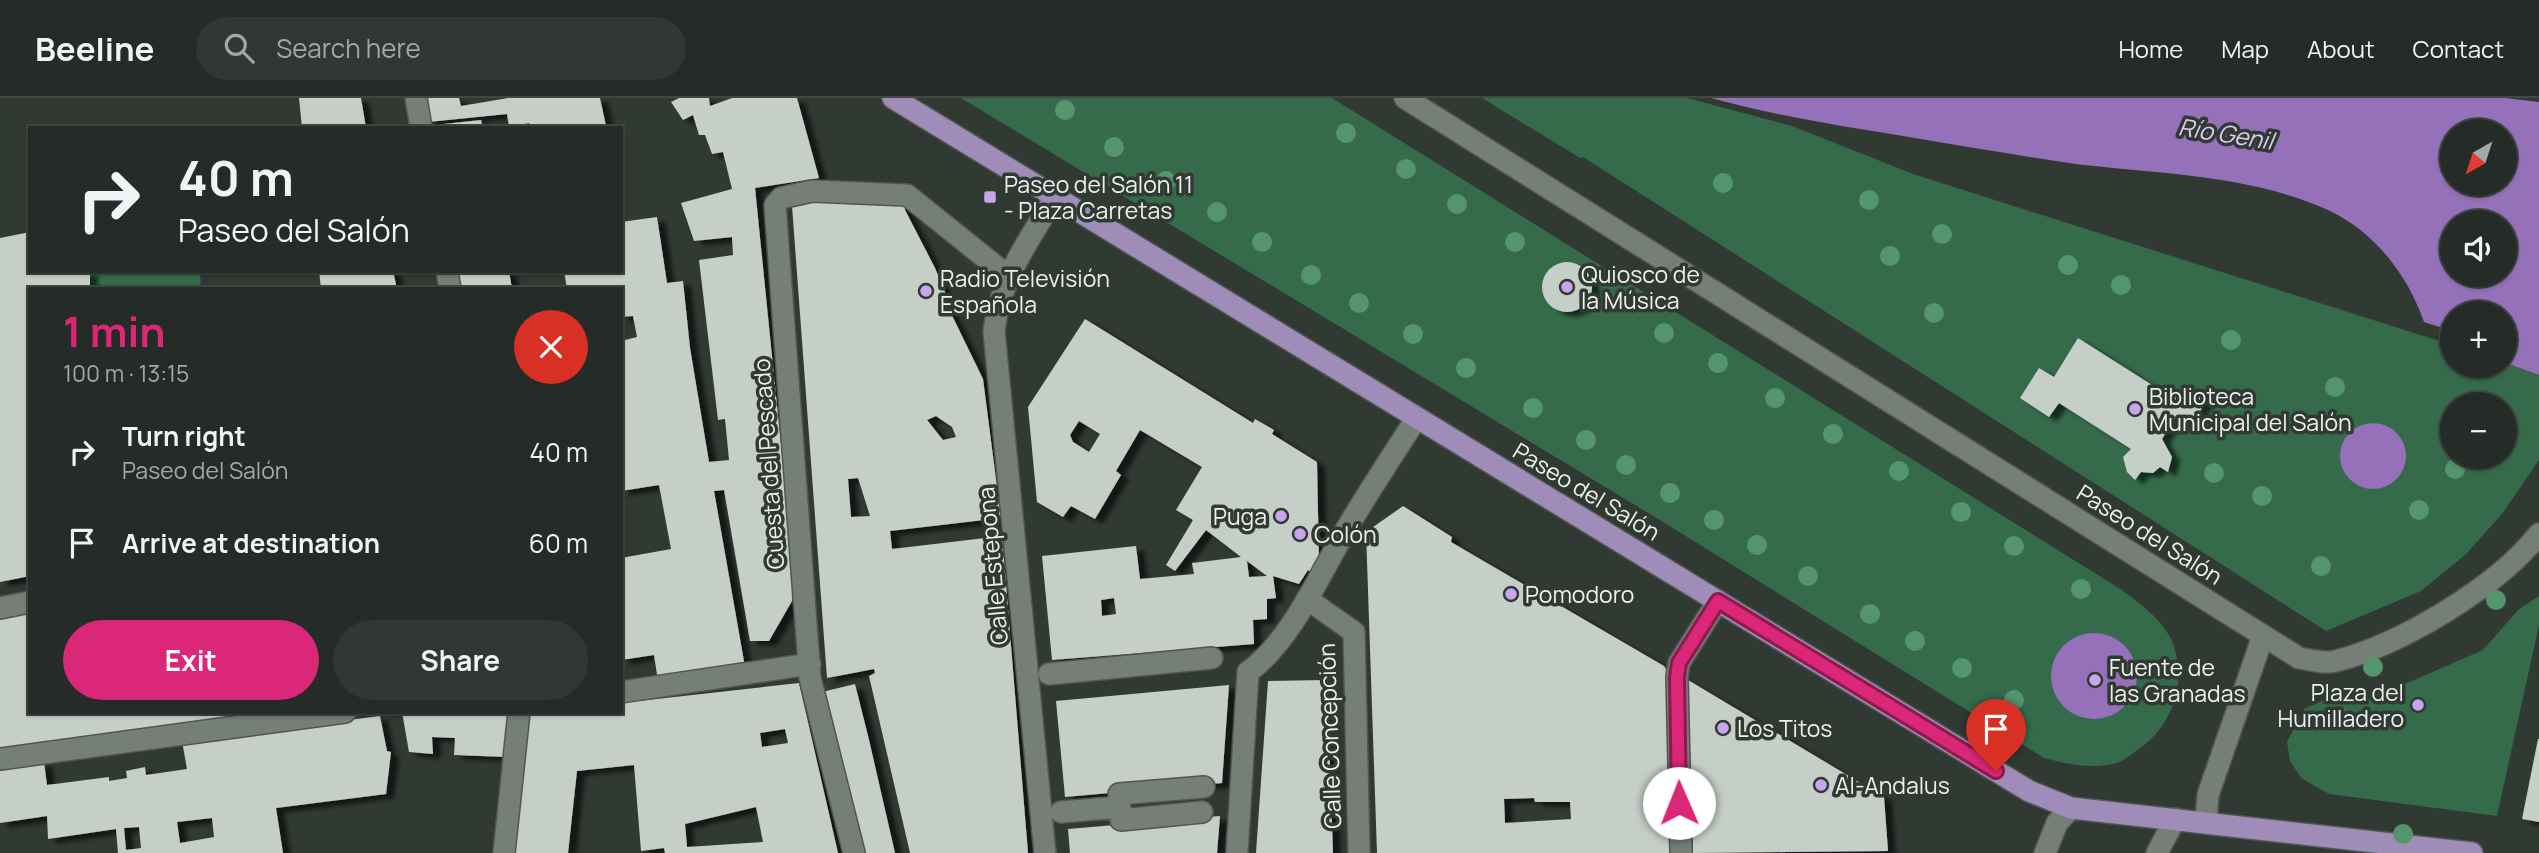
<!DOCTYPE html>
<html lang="en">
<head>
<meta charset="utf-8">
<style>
	body { margin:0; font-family:Manrope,sans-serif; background:#313732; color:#f1f3f6; height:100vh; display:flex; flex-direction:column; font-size:26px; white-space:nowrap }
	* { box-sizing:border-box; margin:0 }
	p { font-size:23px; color:#a3a7a7 }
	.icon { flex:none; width:38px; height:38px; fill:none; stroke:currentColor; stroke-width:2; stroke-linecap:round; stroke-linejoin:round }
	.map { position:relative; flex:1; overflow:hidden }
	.side { position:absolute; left:28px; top:189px; width:595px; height:427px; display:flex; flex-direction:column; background:#252b26; border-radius:0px; box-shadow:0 2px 5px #0004,0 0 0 2px #424743 }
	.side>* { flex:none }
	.top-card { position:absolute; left:28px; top:28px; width:595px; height:147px; border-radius:0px; box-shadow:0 2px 5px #0004,0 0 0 2px #424743; background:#252b26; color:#f1f3f6; overflow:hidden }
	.needle { width:46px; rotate:219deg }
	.tools { position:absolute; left:2440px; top:21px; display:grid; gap:14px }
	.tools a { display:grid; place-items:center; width:77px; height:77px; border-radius:50%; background:#252b26; box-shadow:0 2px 5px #0004,0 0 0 2px #424743; font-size:35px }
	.pin { position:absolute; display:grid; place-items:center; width:60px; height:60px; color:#fff; margin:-72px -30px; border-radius:50% 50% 50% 0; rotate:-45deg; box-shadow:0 0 7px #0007 }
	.pin .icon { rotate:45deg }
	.me { position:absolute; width:77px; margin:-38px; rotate:359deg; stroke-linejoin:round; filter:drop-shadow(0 0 5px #0008) }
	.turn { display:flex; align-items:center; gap:24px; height:147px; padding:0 35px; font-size:32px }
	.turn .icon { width:91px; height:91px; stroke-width:2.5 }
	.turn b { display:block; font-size:49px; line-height:60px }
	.round { display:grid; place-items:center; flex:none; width:74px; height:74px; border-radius:37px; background:#313732 }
	.headline { display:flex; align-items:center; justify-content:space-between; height:119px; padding:0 35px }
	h1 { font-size:42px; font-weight:700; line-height:52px; color:#db2777 }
	.cta { display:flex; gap:14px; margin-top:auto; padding:14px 35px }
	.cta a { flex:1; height:80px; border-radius:42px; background:#db2777; color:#fff; font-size:28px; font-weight:700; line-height:80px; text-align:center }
	.cta a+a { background:#313732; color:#f1f3f6 }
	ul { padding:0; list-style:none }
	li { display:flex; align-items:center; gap:21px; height:91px; padding:0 35px }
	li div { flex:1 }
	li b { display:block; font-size:26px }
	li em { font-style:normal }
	header { display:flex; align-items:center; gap:42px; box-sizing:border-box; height:98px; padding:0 35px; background:#252b26; border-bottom:2px solid #424743 }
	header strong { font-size:33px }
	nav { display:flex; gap:38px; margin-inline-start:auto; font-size:24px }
	.search { width:490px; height:63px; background:#313732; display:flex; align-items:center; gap:18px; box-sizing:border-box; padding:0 24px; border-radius:38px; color:#a3a7a7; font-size:26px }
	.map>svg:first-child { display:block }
</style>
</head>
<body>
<header>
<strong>Beeline</strong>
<div class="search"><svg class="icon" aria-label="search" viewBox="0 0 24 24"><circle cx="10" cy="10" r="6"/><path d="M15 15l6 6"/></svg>Search here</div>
<nav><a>Home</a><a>Map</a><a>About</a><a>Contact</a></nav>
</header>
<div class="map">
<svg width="2539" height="755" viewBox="0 0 2539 755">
	<defs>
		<filter id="shadow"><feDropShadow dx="8" dy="4.5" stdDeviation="2" flood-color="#0009"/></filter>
	</defs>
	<rect width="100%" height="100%" fill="#313933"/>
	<path fill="#356b4b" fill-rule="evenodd" d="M961,0h371l790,492c18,14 39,28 49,49 18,41 2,88 -35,112 -7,5 -15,12 -23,13 -25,5 -45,0 -69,-6l-376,-233z
		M1482,0h205l105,28 121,48 539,171v21h52l2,-3 33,12v85l-37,54 -37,41 -44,36 -95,40 -743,-474 -3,1zM2452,306h52v53h-52z
		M90,173h110l1,18h-111z
		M2539,498v29l-42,191 -168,-22 -28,-16 -11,-17 -3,-19 17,-33 20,-9 74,-13 85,-37 35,-40z"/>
	<path fill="#9471b8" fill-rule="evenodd" d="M1711,0h794l34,4v273l-33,-12 -2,-50h-52v18l-28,-9c-16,-46 -48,-89 -94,-111 -77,-36 -170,-37 -254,-47 -56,-8 -112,-18 -167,-27 -67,-11 -133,-21 -198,-39zM2452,33h52v53h-52zM2452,124h52v53h-52z
		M2340 358a33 33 0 1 1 66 0a33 33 0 1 1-66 0Z
		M2051 578a43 43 0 1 1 86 0a43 43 0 1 1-86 0Z"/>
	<path fill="#c5cfc8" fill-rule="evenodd" filter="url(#shadow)" d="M299,0h62l5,30h-64z
		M423,0h36l2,8 47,-8h92l6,28 -76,2 -1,-5 -20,4 -2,-13 -79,8z
		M679,0h30l1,8 22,-8h65l22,80 -64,10 41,406 -27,47h-19l-26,-151 -10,1 31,176 -87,14 -4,-26 -33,5v-102l50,-9 -12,-64 -38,6v-150l16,-4 -4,-21 -12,1v-28h-54l-3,-18h57v-49l36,-5 10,66 16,-2 7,67 19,114 20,-2 -4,-41 -7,1 -19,-160 34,-5 -1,-18 -38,4 -13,-38 51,-14 -9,-37 -11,2 -7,-19h-6l-6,-20 -10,5 -12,-18z
		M481,22l2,8h-58v-2z
		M822,100l2,5 11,-5 37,2 2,4 6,-3 25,2v7l30,58 12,29 -3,2 39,80 18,139 -111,13 2,18 110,-13 26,317h-118l-41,-177 6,-3 -1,-4 -47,9 -35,-472 7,-4 16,1zM936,318l16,11 4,10 -13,3 -16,-20zM858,380l12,38 -19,1 -3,-38z
		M30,134v39h60v18h-60v287l-30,6v-344z
		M1542 189a25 25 0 1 1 50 0a25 25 0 1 1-50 0Z
		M319,173h74l4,18h-76z
		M455,173h54l3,18h-54z
		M1085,221l168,104 2,-4 19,11 -2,4 45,28 2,102 -6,10 -5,-4 -9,14 -26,-8 3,22 -9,1v20l-14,1 1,24 -202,16 -10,-104 94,-10 4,33 54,-5 -2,-11 49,-6 -35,-27 -31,41 -9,-6 27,-45 -17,-10 26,-43 -62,-37 -24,41 5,4 -26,44 -24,-13 -8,11 -26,-15 -9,-95zM1079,323l21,13 -11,18 -16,-10 -3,-7zM1247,463l20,15 -18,1zM1114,500l2,16 -14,2 -1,-16z
		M2078,240l96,61 9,-14 24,15 -15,24 -15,-9 -15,24 10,18 -4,15 -8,-5 -7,6 -12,-1 -6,8 -8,-8 -4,-15 8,-8 -72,-46 -10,14 -29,-19 19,-30 15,9z
		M1403,408l49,31 -1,5 213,124 5,8 3,179h-295l-11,-321zM1534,700l1,4h35l1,17 -66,4 -1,-24z
		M30,511v103l218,2 -248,35v-133z
		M1327,582l6,173h-77l12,-172z
		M1688,582l196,117 4,54 -195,2z
		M799,585l39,170h-173l-1,-5 -23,3 -7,-86 -57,6 -9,82h-53l15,-140 91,-1v-9zM785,631l3,14 -26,4 -2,-14zM756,709l7,35 -76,5 -2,-23z
		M855,586l14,56 26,113h-33l-40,-161z
		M1229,587l-7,98 -157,14 -9,-96z
		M402,614h111l-6,45 -53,-2 1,-17 -23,-1 1,17 -24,-2z
		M380,618l7,35 4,1 -5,42 -110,14 7,45h-165l-2,-24 -68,10 -1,-23 -47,7v-55l44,-6 3,23 62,-8v4l18,-3 -1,-7 19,-4 1,8 41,-6 -5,-28zM212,720l2,19 -34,6 -3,-21zM139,729l2,21 -15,2 -2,-22z
		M2538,641h1v83l-17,-3z
		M1220,718l-3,37h-147l-2,-24z"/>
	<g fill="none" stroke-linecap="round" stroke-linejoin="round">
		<defs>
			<path id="street" d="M416,0l5,30
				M1405,0l894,560c11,2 27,6 37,3 66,-17 161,-74 203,-127
				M447,173l3,18
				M1307,501l47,33 5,221
				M0,510l30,-6
				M1049,576l163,-16
				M621,594l189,-28
				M0,661l345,-47
				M1061,714l59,-5
				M1202,714l-81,8 -2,-26 85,-7
				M2206,724l2,-27 55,-159
				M504,755l15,-141
				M854,755l-44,-175 -35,-473 6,-7 31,-7 95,4 101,81
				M1045,755l-51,-522c6,-52 34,-89 60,-133
				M1237,755l11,-181c44,-31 74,-103 102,-149 21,-35 44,-70 66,-104
				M1681,755l-4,-176 2,-14 39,-62"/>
			<path id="secondary" d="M2045,755l12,-30 14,-15
				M2157,755l18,-34"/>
			<path id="primary" d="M893,0l1136,693 42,17 401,45"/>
		</defs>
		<use href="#street" stroke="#505652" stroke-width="24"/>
		<use href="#secondary" stroke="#505652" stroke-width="24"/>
		<use href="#primary" stroke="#505652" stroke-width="24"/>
		<use href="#street" stroke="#767e78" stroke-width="21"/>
		<use href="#secondary" stroke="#767e78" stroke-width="21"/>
		<use href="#primary" stroke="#9f8cb8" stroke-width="21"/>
	</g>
	<g fill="#54956e">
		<circle cx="1065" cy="12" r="10"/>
		<circle cx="1346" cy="35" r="10"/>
		<circle cx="1114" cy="49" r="10"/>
		<circle cx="1406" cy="71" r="10"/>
		<circle cx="1166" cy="83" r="10"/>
		<circle cx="1723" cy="85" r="10"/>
		<circle cx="1869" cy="102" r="10"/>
		<circle cx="1457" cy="106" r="10"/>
		<circle cx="1217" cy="114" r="10"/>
		<circle cx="1942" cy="136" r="10"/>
		<circle cx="1262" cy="144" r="10"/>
		<circle cx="1515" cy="144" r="10"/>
		<circle cx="1890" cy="158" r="10"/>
		<circle cx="2068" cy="167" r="10"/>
		<circle cx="1311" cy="177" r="10"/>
		<circle cx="2121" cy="187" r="10"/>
		<circle cx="1359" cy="205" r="10"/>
		<circle cx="1934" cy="215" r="10"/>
		<circle cx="1664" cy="235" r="10"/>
		<circle cx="1413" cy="236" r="10"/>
		<circle cx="2231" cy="242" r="10"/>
		<circle cx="1718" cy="265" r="10"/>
		<circle cx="1466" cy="270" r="10"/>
		<circle cx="2335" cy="289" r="10"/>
		<circle cx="1775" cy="300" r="10"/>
		<circle cx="1533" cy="310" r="10"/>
		<circle cx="1833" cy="336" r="10"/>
		<circle cx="1586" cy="342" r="10"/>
		<circle cx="1626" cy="367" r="10"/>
		<circle cx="2455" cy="371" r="10"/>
		<circle cx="1899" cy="373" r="10"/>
		<circle cx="2214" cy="375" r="10"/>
		<circle cx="1670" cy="395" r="10"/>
		<circle cx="2262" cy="398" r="10"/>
		<circle cx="2419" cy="412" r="10"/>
		<circle cx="1961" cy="414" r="10"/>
		<circle cx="1714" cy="422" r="10"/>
		<circle cx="1757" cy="447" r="10"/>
		<circle cx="2014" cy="448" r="10"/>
		<circle cx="2321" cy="468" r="10"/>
		<circle cx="1808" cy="478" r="10"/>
		<circle cx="2081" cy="491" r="10"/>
		<circle cx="2496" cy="502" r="10"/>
		<circle cx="1870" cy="516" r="10"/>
		<circle cx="1915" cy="543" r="10"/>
		<circle cx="2373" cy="569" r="10"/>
		<circle cx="1962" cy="570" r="10"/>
		<circle cx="2014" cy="602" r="10"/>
		<circle cx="2403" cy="736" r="10"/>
	</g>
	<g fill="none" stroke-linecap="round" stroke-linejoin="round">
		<defs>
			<path id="route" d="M1679,705l-2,-126 2,-14 39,-62 278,170"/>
		</defs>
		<use href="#route" stroke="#8e194d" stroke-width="18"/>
		<use href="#route" stroke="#db2777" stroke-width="12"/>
	</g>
	<g fill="#c8a6ef" stroke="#313933" stroke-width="2.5">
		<rect x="983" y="92" width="14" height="14" rx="3.5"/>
		<circle cx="1567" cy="189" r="7"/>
		<circle cx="926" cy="193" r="7"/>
		<circle cx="2135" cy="311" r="7"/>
		<circle cx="1281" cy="418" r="7"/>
		<circle cx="1300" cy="436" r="7"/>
		<circle cx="1511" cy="496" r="7"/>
		<circle cx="2095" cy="582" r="7"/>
		<circle cx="2418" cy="607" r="7"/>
		<circle cx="1723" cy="630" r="7"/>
		<circle cx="1821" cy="687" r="7"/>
	</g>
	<g text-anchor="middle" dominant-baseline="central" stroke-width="7" stroke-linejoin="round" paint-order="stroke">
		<g font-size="23" fill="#ecf1ed" stroke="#313933" text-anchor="start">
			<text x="1004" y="86">Paseo del Salón 11<tspan x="1004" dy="26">- Plaza Carretas</tspan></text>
			<text x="1581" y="176">Quiosco de<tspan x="1581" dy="26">la Música</tspan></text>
			<text x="940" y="180">Radio Televisión<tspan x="940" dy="26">Española</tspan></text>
			<text x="2149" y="298">Biblioteca<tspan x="2149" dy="26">Municipal del Salón</tspan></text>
			<text x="1267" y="418" text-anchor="end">Puga</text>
			<text x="1314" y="436">Colón</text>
			<text x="1525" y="496">Pomodoro</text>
			<text x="2109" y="569">Fuente de<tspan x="2109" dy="26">las Granadas</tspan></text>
			<text x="2404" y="594" text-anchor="end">Plaza del<tspan x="2404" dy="26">Humilladero</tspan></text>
			<text x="1737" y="630">Los Titos</text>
			<text x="1835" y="687">Al-Andalus</text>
		</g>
		<g font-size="23" fill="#ecf1ed" stroke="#313933">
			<text transform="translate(768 366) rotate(-94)">Cuesta del Pescado</text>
			<text transform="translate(1587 393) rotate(31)">Paseo del Salón</text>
			<text transform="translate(2150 436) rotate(32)">Paseo del Salón</text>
			<text transform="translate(992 468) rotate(-95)">Calle Estepona</text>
			<text transform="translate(1329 638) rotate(-92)">Calle Concepción</text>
		</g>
		<g font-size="24" font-style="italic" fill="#dccaf1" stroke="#313933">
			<text transform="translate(2226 35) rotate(9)">Río Genil</text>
		</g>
	</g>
</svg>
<div class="tools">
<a><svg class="needle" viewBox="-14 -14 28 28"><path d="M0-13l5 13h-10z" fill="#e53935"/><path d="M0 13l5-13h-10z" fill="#a3a7a7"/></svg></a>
<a><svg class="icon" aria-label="sound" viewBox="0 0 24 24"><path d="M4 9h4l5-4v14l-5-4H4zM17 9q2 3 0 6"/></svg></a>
<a>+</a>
<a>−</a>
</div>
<div class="pin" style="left:1996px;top:673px;background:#d93025"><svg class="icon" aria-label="arrive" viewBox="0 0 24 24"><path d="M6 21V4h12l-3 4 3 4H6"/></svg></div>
<svg class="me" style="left:1679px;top:705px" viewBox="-20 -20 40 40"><circle r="19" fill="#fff"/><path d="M0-13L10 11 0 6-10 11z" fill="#db2777"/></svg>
<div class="top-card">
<div class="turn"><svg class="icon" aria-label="right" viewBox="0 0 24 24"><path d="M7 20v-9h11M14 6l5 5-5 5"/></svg><div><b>40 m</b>Paseo del Salón</div></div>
</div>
<section class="side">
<div class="headline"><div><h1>1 min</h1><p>100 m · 13:15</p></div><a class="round" style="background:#d93025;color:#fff"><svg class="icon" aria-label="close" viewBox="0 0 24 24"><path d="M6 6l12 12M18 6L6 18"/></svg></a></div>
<ul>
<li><svg class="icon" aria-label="right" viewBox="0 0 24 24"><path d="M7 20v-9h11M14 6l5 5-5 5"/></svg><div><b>Turn right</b><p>Paseo del Salón</p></div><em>40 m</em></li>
<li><svg class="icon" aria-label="arrive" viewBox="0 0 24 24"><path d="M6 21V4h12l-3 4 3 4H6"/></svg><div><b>Arrive at destination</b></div><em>60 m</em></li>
</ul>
<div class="cta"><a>Exit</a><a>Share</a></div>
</section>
</div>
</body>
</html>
